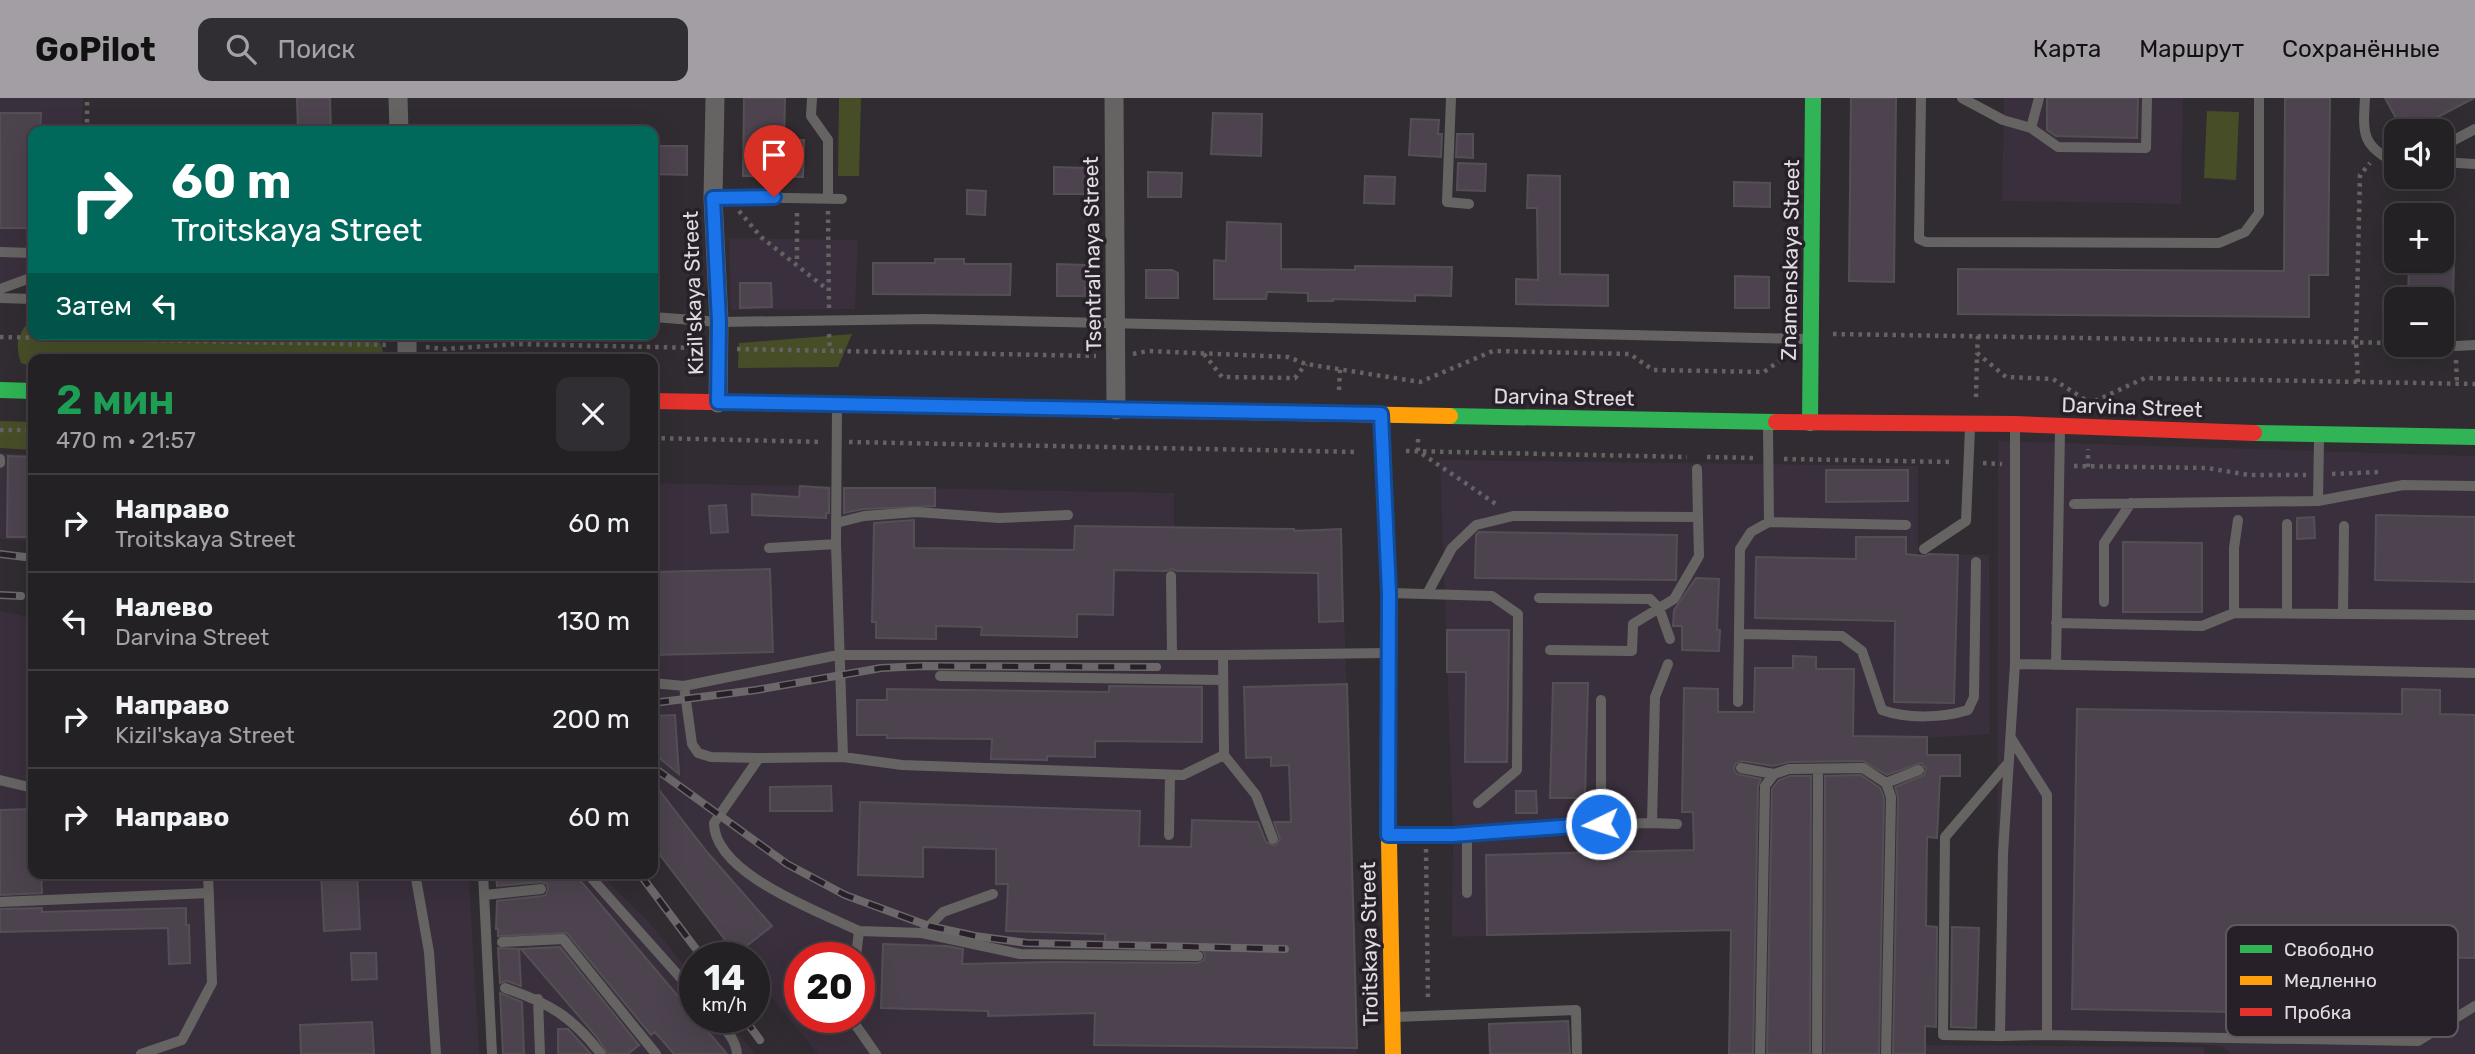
<!DOCTYPE html>
<html lang="ru">
<head>
<meta charset="utf-8">
<style>
	body { margin:0; font-family:Rubik,sans-serif; background:#302e32; color:#f1f3f6; height:100vh; display:flex; flex-direction:column; font-size:26px; white-space:nowrap }
	* { box-sizing:border-box; margin:0 }
	p { font-size:23px; color:#a3a3a7 }
	.icon { flex:none; width:38px; height:38px; fill:none; stroke:currentColor; stroke-width:2; stroke-linecap:round; stroke-linejoin:round }
	.map { position:relative; flex:1; overflow:hidden }
	.drawer { position:absolute; left:28px; top:256px; width:630px; height:525px; display:flex; flex-direction:column; background:#242125; border-radius:14px; box-shadow:0 7px 28px #0002,0 0 0 2px #413e42 }
	.drawer>* { flex:none }
	.top-card { position:absolute; left:28px; top:28px; width:630px; height:214px; border-radius:14px; box-shadow:0 7px 28px #0002,0 0 0 2px #413e42; background:#00695c; color:#fff; overflow:hidden }
	.tools { position:absolute; left:2384px; top:21px; display:grid; gap:14px }
	.tools a { display:grid; place-items:center; width:70px; height:70px; border-radius:14px; background:#242125; box-shadow:0 7px 28px #0002,0 0 0 2px #413e42; font-size:35px }
	.speed { position:absolute; left:679px; top:844px; display:flex; gap:14px; font-size:35px; font-weight:700; text-align:center }
	.speed>* { display:grid; place-content:center; width:91px; height:91px; border-radius:50%; background:#242125; box-shadow:0 7px 28px #0002,0 0 0 2px #413e42; line-height:1 }
	.speed small { font-size:18px; font-weight:400 }
	.speed .limit { border:10px solid #d22; background:#fff; color:#111 }
	.pin { position:absolute; display:grid; place-items:center; width:60px; height:60px; color:#fff; margin:-72px -30px; border-radius:50% 50% 50% 0; rotate:-45deg; box-shadow:0 0 7px #0007 }
	.pin .icon { rotate:45deg }
	.me { position:absolute; width:77px; margin:-38px; rotate:266deg; stroke-linejoin:round; filter:drop-shadow(0 0 5px #0008) }
	.turn { display:flex; align-items:center; gap:24px; height:147px; padding:0 28px; font-size:32px }
	.turn .icon { width:91px; height:91px; stroke-width:2.5 }
	.turn b { display:block; font-size:49px; line-height:60px }
	.then { display:flex; align-items:center; height:66px; padding:0 28px; background:#0003; gap:14px; font-size:26px }
	.round { display:grid; place-items:center; flex:none; width:74px; height:74px; border-radius:14px; background:#302e32 }
	.summary { display:flex; align-items:center; justify-content:space-between; height:119px; padding:0 28px }
	h1 { font-size:42px; font-weight:600; line-height:52px; color:#1e9e55 }
	ul { padding:0; list-style:none }
	li { display:flex; align-items:center; gap:21px; height:98px; padding:0 28px; border-top:2px solid #413e42 }
	li div { flex:1 }
	li b { display:block; font-size:26px }
	li em { font-style:normal }
	header { display:flex; align-items:center; gap:42px; box-sizing:border-box; height:98px; padding:0 35px; background:#a39ea4; color:#111 }
	header strong { font-size:33px }
	nav { display:flex; gap:38px; margin-inline-start:auto; font-size:24px }
	.search { width:490px; height:63px; background:#302e32; display:flex; align-items:center; gap:18px; box-sizing:border-box; padding:0 24px; border-radius:14px; color:#a3a3a7; font-size:26px }
	.map>svg:first-child { display:block }
</style>
</head>
<body>
<header>
<strong>GoPilot</strong>
<div class="search"><svg class="icon" aria-label="search" viewBox="0 0 24 24"><circle cx="10" cy="10" r="6"/><path d="M15 15l6 6"/></svg>Поиск</div>
<nav><a>Карта</a><a>Маршрут</a><a>Сохранённые</a></nav>
</header>
<div class="map">
<svg width="2475" height="956" viewBox="0 0 2475 956">
	<rect width="100%" height="100%" fill="#302c31"/>
	<path fill="#3a2f3c" fill-rule="evenodd" d="M0,0h83l-1,33h-49v150l-33,2z
		M2004,0h179l-2,106 -179,-3z
		M729,140l129,2 -3,69 -124,1z
		M1998,343l477,15v598h-243l-11,-8 -224,-15z
		M0,355l32,1 1,87 -33,-2z
		M1440,362l478,6v94h8v-6l63,1 1,179 -63,4 -2,307 279,2v7h-475l3,-209 -4,85 -276,7 1,-102z
		M653,385l521,10v34l167,2 15,415 1,110h-539l-64,-78v-19h-15l-86,-111zM800,859h59v60h-59z
		M0,513l33,7v255h419v5h17l10,176h-479z
		M496,775h103l50,49 46,57v38h30l30,37h-252l-7,-125z"/>
	<path fill="#474e27" d="M839,0h22l-2,78h-21z
		M2207,13l32,1 -3,68 -32,-2z
		M33,226v10h340c7,6 12,16 9,25h-349v8l-12,-4c-5,-15 -5,-24 5,-38z
		M852,236l-14,33 -100,1 1,-25z
		M0,323l33,1v28l-33,-2z"/>
	<path fill="#4c434e" stroke="#535054" stroke-width="2" d="M297,0h33l1,33h-33z
		M744,0h41l-1,42h20l-1,37 -60,-1z
		M1851,0h45l-2,184 -45,-1z
		M2047,0h91l-1,40 -81,-2 -9,-6z
		M2285,0h45l-2,177h-19v42l-351,-3v-45l326,2z
		M2385,0h89l-63,33h-8z
		M0,15h41l-1,18h-7v97h-33z
		M1213,15l49,1 -1,42 -50,-2z
		M1411,21l28,1 -1,14h4l-1,23 -32,-2z
		M1457,36h16v24l-17,-1z
		M653,48h34v29l-34,-1z
		M1458,65l28,1 -1,27 -28,-1z
		M1054,69l33,1 -1,26h-32z
		M1148,74l34,1 -1,24h-33z
		M1528,77l32,1v98l48,1v31l-92,-2v-25l22,1 -1,-72h-10z
		M1365,78l30,1 -1,27 -30,-1z
		M1734,84l36,1v24l-36,-1z
		M967,92l19,1 -1,24 -18,-1z
		M1227,124l54,2v45l74,1v-4l97,1 -1,29 -36,-1v6l-82,-2v2h-25v-8l-41,-1 -1,7h-52v-39l12,1z
		M935,161h29v5h47l-1,31 -137,-1v-31h62z
		M2409,163h45l-1,38h-45z
		M1057,166l29,1 -1,31h-28z
		M1146,172h26l6,3v25h-32z
		M1735,178l34,1v31h-34z
		M740,185h31l1,24 -32,1z
		M8,358l23,1 -2,80h-22z
		M1826,372h82v31l-82,1z
		M800,388l29,2v25h-3v5l-74,-3v-21l47,3z
		M844,390h91v18l-72,3 -19,4z
		M726,407l2,27 -17,1 -2,-27z
		M2376,417l99,2v65l-100,-2z
		M2314,419l1,21 -18,1v-21z
		M914,422v28l160,2 1,-24 219,3v2l47,-2 2,92 -24,1 -1,-49 -141,-2 -5,-2 -6,2 -52,-1 -1,45 -36,-1v23l-96,-2 1,-8 -46,-1v13l-60,-1v-16h-4l2,-99z
		M1479,434l198,3 -1,45 -201,-2 1,-43z
		M1856,439h50v17l18,2 5,-2 29,1 -4,148 -60,-1 1,-81 -140,-3 1,-61 100,2z
		M2123,444l79,1v69h-79z
		M770,471l3,83 -120,3v-83z
		M1696,480l23,1 -2,51h3l-1,21 -37,-1v-24h-9l1,-16z
		M1447,532h62l-2,132h-42l1,-90h-19z
		M1793,558l23,1v12h38l-1,67 74,1v18h33v21h-20l-3,62 -10,-1 -1,89 11,1 -1,100 -11,-1v28h-32l5,-257 -3,-10 29,-12 2,-7 -5,-5 -34,12 -24,-14 -74,1 -16,4 -31,-5 -7,3 -1,6 3,4 24,5 -3,7 -5,268h-24l2,-124 -244,5 -1,-80 208,-5 -1,-38h-11l2,-124 34,1v23h36l1,-44h38z
		M1553,585h35l-3,115h-35z
		M1347,586l10,364 -263,-3 1,-32 -107,3v-5l-107,-3 2,-64 64,2 16,3 -1,15 90,-2 146,1 6,-3 1,-5 -3,-5 -4,-1 -93,-1v-14l-99,-3 2,-47h-12v-35l-73,-2v30l-65,-2 2,-73 280,9 -1,35 52,1 1,-27 66,2 8,20 9,4 5,-7 -6,-17h17l-2,-57 -18,1v-9l-25,1 -2,-71z
		M1109,588l93,1v55l-107,-1v16l-48,-1v4l-56,-1 1,-20 -105,-1v-3h-30v-35h30v-11l222,3z
		M2402,591l38,1v24l35,1v243l-48,-1 -1,37h-31v21l-323,-6 5,-300 325,5z
		M675,617l4,59 -22,-18 -3,-40z
		M1861,677l19,13 4,10 -5,256h-55l1,-278z
		M1790,678h21l-1,278h-43l5,-265 7,-9z
		M653,684l54,70 65,74 -36,28 -83,-108z
		M831,688l1,25h-62v-24z
		M1516,693h20l1,22h-21z
		M33,711v64h8l1,20 -42,2v-85z
		M321,775h36l3,56 -36,2z
		M496,775h78l153,181h-53l-19,-22 -4,3 -84,-102 -69,3v-7h-2l1,-28 45,-5 4,-1 2,-6 -1,-5 -6,-2 -44,4z
		M42,810v4l144,-4v17h3l1,38 -21,1 -1,-36 -168,4v-23z
		M1952,829l27,1 -3,100 -25,-1z
		M560,849l79,98 -11,9h-20l-12,-18 -75,-87z
		M498,850l21,1 2,37 -14,-5 -7,2z
		M351,855h25l1,26 -25,1z
		M500,895l22,9 2,52h-21z
		M1568,923l2,33h-80l-1,-30z
		M372,924l2,32h-73l-1,-29z
		M558,931h10l23,25h-33z"/>
	<g fill="none" stroke-linecap="round" stroke-linejoin="round">
		<path stroke="#646262" stroke-width="4.5" stroke-dasharray="3.5 5" stroke-linecap="butt" d="M87,33v-33
			M739,113l22,26 67,53
			M828,113l1,97
			M797,115v50
			M829,236l1,17
			M1833,236l563,9
			M1978,238l-1,17 29,24 47,2 34,22
			M0,239l390,8
			M2432,247h12
			M426,249l19,2 70,-5 186,4
			M737,251l359,7
			M1133,256l15,-3 140,6 18,7 114,18 73,-31 137,3 23,16 111,2 22,-16
			M1204,256l18,23 73,1 11,-14
			M445,261v-10
			M2456,262l1,24
			M2358,284l-2,-40 4,-167 10,-12
			M1339,292l1,-21
			M1976,299l1,-43
			M2095,303l50,-23 330,6
			M0,332h33
			M653,340l170,4
			M1418,341v12l78,53
			M849,344l509,10
			M1406,353l281,6
			M1707,359l47,1
			M1784,361l169,3
			M1983,365l19,1
			M2074,368l133,2 42,7h57
			M2088,369v-18
			M2332,376l48,-2
			M1426,751l2,153"/>
		<path stroke="#656463" stroke-width="10" d="M812,0l-1,18 17,24v58
			M1451,0l-4,104 22,2
			M1921,0l-2,141 7,3 293,1 26,-11 14,-19v-115
			M1962,0l41,22 28,8 27,19 88,1 1,-50
			M2365,0c-2,35 -4,48 31,65
			M2031,30l8,-30
			M2441,49l34,-18
			M2441,64l34,2
			M713,100l14,-1 115,2
			M0,154l33,1
			M0,191l33,-12
			M0,200l33,1
			M653,219l66,5 207,-3 881,20
			M2456,248l19,-1
			M837,310l-1,136 7,213
			M1768,328l1,96
			M2015,330v236l-12,190 -3,182 47,-1 371,6 57,-35
			M2319,341l-1,62 85,-16 72,1
			M0,365v-4
			M1697,371l1,48
			M2074,406l244,-3
			M836,425l28,-7 53,-4 82,6 69,-3
			M2287,426v89
			M1906,427l-137,-3 -18,10 -11,17 -1,85 103,2 20,15 20,59c25,9 61,8 86,0l6,-13 2,-135
			M769,450l67,-4
			M1924,451l42,-28 4,-93
			M1171,478l1,79
			M1390,495l102,3 26,18 -1,156 -39,33
			M1427,496l25,-46 24,-23 37,-9 185,1 1,39 -25,43 -41,25 -1,27 -82,-1
			M1539,500l111,1 9,9 11,31
			M2104,504v-59l27,-40
			M2234,515v-65l4,-28
			M2343,515l1,-87
			M2056,525l146,3 32,-13 241,2
			M2015,566l460,9
			M2056,567l4,-235
			M940,578l283,4
			M653,585l31,3 8,58 6,9 13,4 48,1 -45,65c0,51 106,89 145,108l-3,26
			M684,588l154,-31h385l165,-2
			M1738,604l1,-68
			M2011,640l36,57v240
			M1224,657l32,40 17,44
			M759,660l84,-1 59,8 281,10 41,-20 -1,-100
			M1741,670l33,6
			M0,682l33,8
			M1886,685l33,-13
			M1652,725l25,1
			M1601,726v-124
			M1467,736v59
			M1169,737l1,-60
			M1389,737c88,0 175,-10 263,-12l3,-126 13,-33
			M415,775l14,79 7,102
			M483,775l9,181
			M587,775l108,121
			M485,797l56,-6
			M0,804l209,-9
			M859,833l63,2 98,21 178,2
			M922,835l21,-21 50,-18
			M502,844l61,-3 93,115
			M505,890c44,15 68,29 96,66
			M538,901l2,55
			M715,919c9,11 21,22 22,37
			M850,919l26,37
			M1395,919l181,-7 1,44
			M2000,938l-57,-1 2,-198 64,-75
			M141,956l41,-14 30,-57 -4,-110
			M1760,956l5,-268 9,-12 15,-5 74,-1 23,15 5,14 -5,257
			M1817,956l1,-285"/>
		<path stroke="#656463" stroke-width="19" d="M398,0l1,33
			M715,0l-2,100 6,124 -1,81
			M1114,0l2,312
			M407,261v-25"/>
		<path stroke="#30b455" stroke-width="16" d="M0,292l33,1
			M1381,316l8,179 -1,195
			M1450,318l326,6
			M1810,325l3,-325
			M2254,335l221,4"/>
		<path stroke="#ff9f0a" stroke-width="16" d="M930,308l520,10
			M1388,690l5,266"/>
		<path stroke="#e5322d" stroke-width="16" d="M653,303l277,5
			M1776,324l239,2 239,9"/>
		<defs>
			<path id="rail" d="M0,456l33,4
				M0,497l21,1
				M653,605l103,-13 125,-22 42,-2 234,1
				M653,669l134,97 58,31 84,31 46,10 52,7 258,6
				M639,775l63,84
				M743,919l17,23"/>
		</defs>
		<use href="#rail" stroke="#6c686a" stroke-width="8"/>
		<use href="#rail" stroke="#272029" stroke-width="5" stroke-dasharray="16" stroke-linecap="butt"/>
	</g>
	<g fill="none" stroke-linecap="round" stroke-linejoin="round">
		<defs>
			<path id="route" d="M774,99l-61,1 6,124 -1,80 663,12 8,179 -1,242h65l148,-11"/>
		</defs>
		<use href="#route" stroke="#114b97" stroke-width="18"/>
		<use href="#route" stroke="#1a73e8" stroke-width="12"/>
	</g>
	<g text-anchor="middle" dominant-baseline="central" stroke-width="7" stroke-linejoin="round" paint-order="stroke">
		<g font-size="21" fill="#e1dce2" stroke="#272029">
			<text transform="translate(1092 156) rotate(-91)">Tsentral'naya Street</text>
			<text transform="translate(1790 162) rotate(-89)">Znamenskaya Street</text>
			<text transform="translate(693 195) rotate(-92)">Kizil'skaya Street</text>
			<text transform="translate(1564 299) rotate(1)">Darvina Street</text>
			<text transform="translate(2132 309) rotate(2)">Darvina Street</text>
			<text transform="translate(1369 846) rotate(-91)">Troitskaya Street</text>
		</g>
	</g>
	<rect x="2226" y="827" width="232" height="112" rx="10" fill="#272029" stroke="#5f5860" stroke-width="2"/>
	<rect x="2240" y="847" width="32" height="8" fill="#30b455"/>
	<rect x="2240" y="878" width="32" height="9" fill="#ff9f0a"/>
	<rect x="2240" y="910" width="32" height="8" fill="#e5322d"/>
	<g font-size="19" fill="#e1dce2">
		<text x="2284" y="858">Свободно</text>
		<text x="2284" y="889">Медленно</text>
		<text x="2284" y="921">Пробка</text>
	</g>
</svg>
<div class="tools">
<a><svg class="icon" aria-label="sound" viewBox="0 0 24 24"><path d="M4 9h4l5-4v14l-5-4H4zM17 9q2 3 0 6"/></svg></a>
<a>+</a>
<a>−</a>
</div>
<div class="speed"><div>14<small>km/h</small></div><div class="limit">20</div></div>
<div class="pin" style="left:774px;top:99px;background:#d93025"><svg class="icon" aria-label="arrive" viewBox="0 0 24 24"><path d="M6 21V4h12l-3 4 3 4H6"/></svg></div>
<svg class="me" style="left:1601px;top:726px" viewBox="-20 -20 40 40"><circle r="17" fill="#1a73e8" stroke="#fff" stroke-width="3"/><path d="M0-11L8 9 0 5-8 9z" fill="#fff"/></svg>
<div class="top-card">
<div class="turn"><svg class="icon" aria-label="right" viewBox="0 0 24 24"><path d="M7 20v-9h11M14 6l5 5-5 5"/></svg><div><b>60 m</b>Troitskaya Street</div></div>
<div class="then">Затем<svg class="icon" aria-label="left" viewBox="0 0 24 24"><path d="M17 20v-9H6M10 6l-5 5 5 5"/></svg></div>
</div>
<section class="drawer">
<div class="summary"><div><h1>2 мин</h1><p>470 m · 21:57</p></div><a class="round"><svg class="icon" aria-label="close" viewBox="0 0 24 24"><path d="M6 6l12 12M18 6L6 18"/></svg></a></div>
<ul>
<li><svg class="icon" aria-label="right" viewBox="0 0 24 24"><path d="M7 20v-9h11M14 6l5 5-5 5"/></svg><div><b>Направо</b><p>Troitskaya Street</p></div><em>60 m</em></li>
<li><svg class="icon" aria-label="left" viewBox="0 0 24 24"><path d="M17 20v-9H6M10 6l-5 5 5 5"/></svg><div><b>Налево</b><p>Darvina Street</p></div><em>130 m</em></li>
<li><svg class="icon" aria-label="right" viewBox="0 0 24 24"><path d="M7 20v-9h11M14 6l5 5-5 5"/></svg><div><b>Направо</b><p>Kizil'skaya Street</p></div><em>200 m</em></li>
<li><svg class="icon" aria-label="right" viewBox="0 0 24 24"><path d="M7 20v-9h11M14 6l5 5-5 5"/></svg><div><b>Направо</b></div><em>60 m</em></li>
</ul>
</section>
</div>
</body>
</html>
